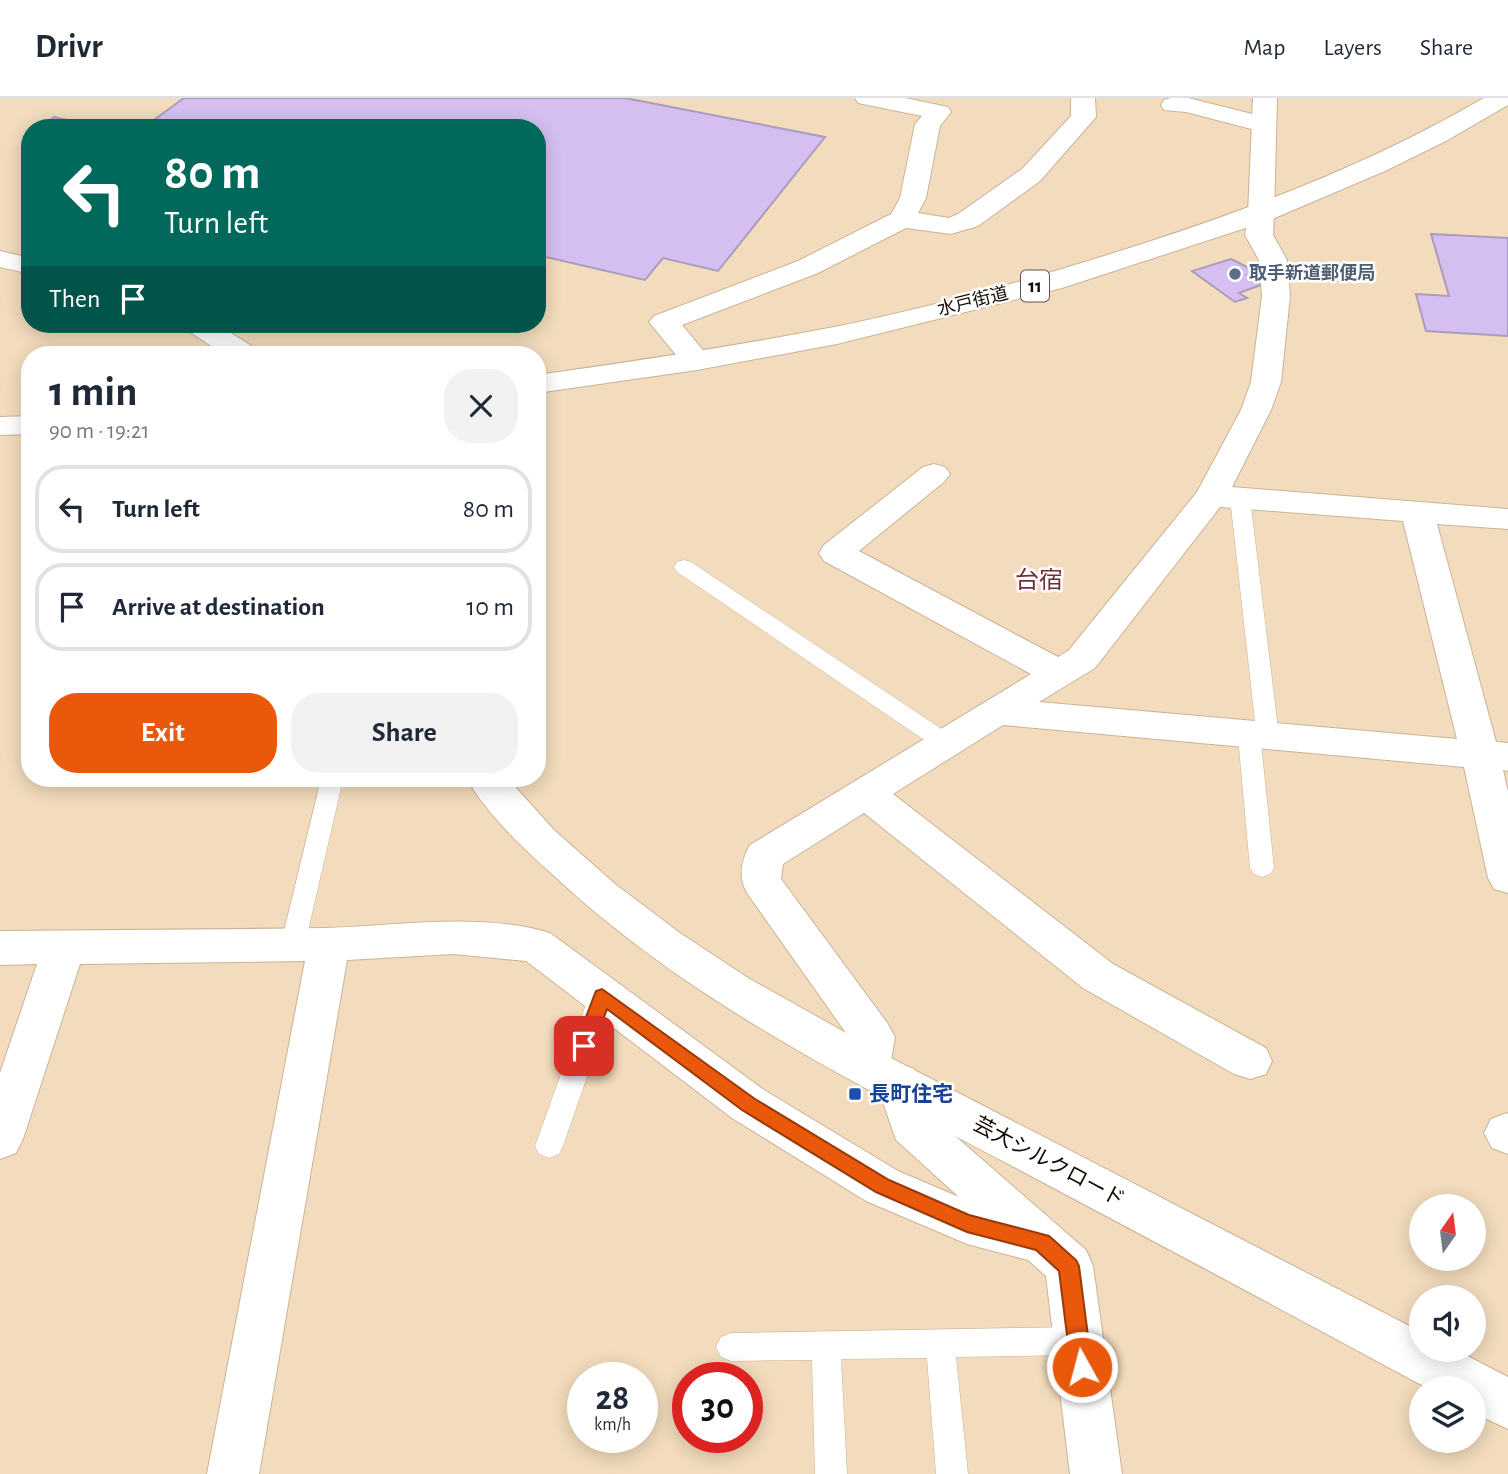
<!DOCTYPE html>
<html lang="en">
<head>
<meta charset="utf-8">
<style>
	body { margin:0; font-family:"Alegreya Sans","Noto Sans JP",sans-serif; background:#f2f2f3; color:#1f2937; height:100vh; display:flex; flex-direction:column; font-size:26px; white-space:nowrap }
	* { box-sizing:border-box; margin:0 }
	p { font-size:23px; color:#747a83 }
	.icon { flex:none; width:38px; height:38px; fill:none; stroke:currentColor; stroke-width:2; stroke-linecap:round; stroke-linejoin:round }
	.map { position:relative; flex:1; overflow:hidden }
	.drawer { position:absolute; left:21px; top:248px; width:525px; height:441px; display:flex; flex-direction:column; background:#fff; border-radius:28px; box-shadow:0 4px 18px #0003 }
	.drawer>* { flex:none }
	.guide { position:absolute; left:21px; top:21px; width:525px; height:214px; border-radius:28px; box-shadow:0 4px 18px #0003; background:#00695c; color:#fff; overflow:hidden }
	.needle { width:46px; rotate:14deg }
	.buttons { position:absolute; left:1409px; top:1096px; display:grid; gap:14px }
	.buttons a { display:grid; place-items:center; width:77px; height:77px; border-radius:50%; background:#fff; box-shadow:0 4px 18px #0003; font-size:35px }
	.speed { position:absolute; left:567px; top:1264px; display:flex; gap:14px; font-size:35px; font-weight:700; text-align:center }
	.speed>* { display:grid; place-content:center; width:91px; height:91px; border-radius:50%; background:#fff; box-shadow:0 4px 18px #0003; line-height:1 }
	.speed small { font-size:18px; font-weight:400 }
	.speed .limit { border:10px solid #d22; background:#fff; color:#111 }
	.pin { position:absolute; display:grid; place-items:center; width:60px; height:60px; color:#fff; margin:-30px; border-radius:14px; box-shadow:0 4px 10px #0006 }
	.me { position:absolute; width:77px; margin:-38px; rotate:353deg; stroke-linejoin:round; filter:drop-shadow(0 0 5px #0008) }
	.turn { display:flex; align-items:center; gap:24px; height:147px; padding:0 28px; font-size:32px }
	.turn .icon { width:91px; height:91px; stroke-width:2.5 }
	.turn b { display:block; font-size:49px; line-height:60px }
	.then { display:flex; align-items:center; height:66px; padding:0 28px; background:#0003; gap:14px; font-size:26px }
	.round { display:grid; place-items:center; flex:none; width:74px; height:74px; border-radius:28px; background:#f2f2f3 }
	.head { display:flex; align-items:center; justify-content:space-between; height:119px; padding:0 28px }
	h1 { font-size:42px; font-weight:700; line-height:52px }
	.primary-button { display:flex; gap:14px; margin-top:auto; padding:14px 28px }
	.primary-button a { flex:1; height:80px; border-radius:28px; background:#ea580c; color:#fff; font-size:28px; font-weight:700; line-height:80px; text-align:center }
	.primary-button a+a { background:#f2f2f3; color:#1f2937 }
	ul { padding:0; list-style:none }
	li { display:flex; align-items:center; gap:21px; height:88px; margin:0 14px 10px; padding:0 14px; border:4px solid #e0e1e3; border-radius:28px }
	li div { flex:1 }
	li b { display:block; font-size:26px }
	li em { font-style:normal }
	header { display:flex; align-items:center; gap:42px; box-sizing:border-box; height:98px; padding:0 35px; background:#fff; border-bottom:2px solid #e0e1e3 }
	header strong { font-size:33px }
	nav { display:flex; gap:38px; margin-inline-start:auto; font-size:24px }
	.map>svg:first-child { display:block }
</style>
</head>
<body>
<header>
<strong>Drivr</strong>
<nav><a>Map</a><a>Layers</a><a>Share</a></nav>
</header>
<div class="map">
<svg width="1508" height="1376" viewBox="0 0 1508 1376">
	<rect width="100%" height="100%" fill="#f3dcbd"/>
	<path fill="#d5bff0" stroke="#aa9cbc" stroke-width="2" d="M184,0h441l200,39 -107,134 -55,-13 -18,22 -108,-25v-127h-394z
		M54,19l48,11h-64z
		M1431,136l77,4v98l-82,-5 -10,-37 33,2z
		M1231,161l26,13 -10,3 14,10 -22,8 8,5 -12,4 -43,-31z"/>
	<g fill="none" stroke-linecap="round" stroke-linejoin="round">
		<defs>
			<path id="service" d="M1240,394l7,2 3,4 29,239 -3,6 -8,2 -7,-2 13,125 -4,6 -8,3 -8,-3 -4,-6 -12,-132 3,-6 8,-2 7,2 -26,-232 3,-4z
				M684,462l7,2 264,176 3,6 -3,6 -8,2 -8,-2 -262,-178 -3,-5 3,-5z
				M321,681h22l-38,165 -3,7 -9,3 -9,-3 -3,-7z
				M602,888l9,3 4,7 -52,150 -4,8 -10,4 -10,-4 -4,-8 54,-150 4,-7z
				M1078,1229l10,4 5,10 -5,10 -10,4 -122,2 12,117h-32l-9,-116 -86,1 6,115h-32l-3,-114 -81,1 -10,-4 -5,-10 5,-10 10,-4z"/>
			<path id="minor" d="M855,0h50l43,9 3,5 -11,14 -14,72 -8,15 31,5 9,-4 64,-45 49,-53v-18h24l1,19 -56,64 -62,45 -27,8 -45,-6 -88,45 -136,52 30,36 -4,6 -11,3 -11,-3 -37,-45 5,-6 144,-55 93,-47 9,-16 15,-74 7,-8 -64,-13z
				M1171,0h17l84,21 4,5 -4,5 -9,3 -77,-20 -22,-2 -3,-5 3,-5z
				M1261,108l9,2 4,6 -1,21 14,25 3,36 -9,86 -10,28 -39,77 276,22v20l-71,-5 59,218 12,1v28l-5,-1 5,22v101l-14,-4 -6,-11 -24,-111 -461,-42 -110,69 220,170 153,84 6,13 -6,13 -16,5 -16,-5 -151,-86 -219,-175 -81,51 -2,15 107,145 7,13 -5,29 8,-3 16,6 17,46 155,135 7,16 29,208h-52l-24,-198 -18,-16 -61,-16 -101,-43 -134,-83 -206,-157 -73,-7 -106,6 -88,514h-52l98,-513 -225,3 -57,175 -7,14 -16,6v-86l37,-109 -37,1v-34c109,-1 218,-1 326,-3 68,-2 159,-16 224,5l214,157 134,81 61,26 -63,-57 -20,-58 -8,3 -16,-6 -6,-13 5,-26 -104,-147c-9,-16 -6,-32 3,-48l281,-171 -207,-113 -5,-8 5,-8 99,-78 11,-3 11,3 5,7 -5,7 -86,70 199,106 11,-7 128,-158 44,-82 10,-28 11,-86 -3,-36 -14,-25 3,-21 4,-6zM1220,409l183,14 54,218 -418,-37 56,-34z
				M1507,1015l1,1v40l-16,-6 -8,-15 7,-14z"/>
			<path id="tertiary" d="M1253,0h24l-3,116 -4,6 -9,2 -9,-2 -4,-6z
				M0,153l30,7v16l-30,-7z
				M183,226h34l39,25 4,6h-35l-38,-25z
				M467,681h41l46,51 61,54 65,49 68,45 143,80 530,274v17h33l54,28v52l-34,-16v-25h-47c-132,-71 -263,-142 -396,-212 -167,-89 -341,-172 -480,-303 -30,-27 -64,-59 -84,-94z"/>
			<path id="primary" d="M1484,0h24v7l-62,36 -61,30 -115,49 -208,68 -225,56 -140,26 -160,23v-18c100,-14 199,-29 297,-48 105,-21 209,-51 311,-84 122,-40 228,-81 339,-145z
				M30,318v18l-30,1v-18z"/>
		</defs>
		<use href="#service" stroke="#cab396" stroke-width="1"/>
		<use href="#minor" stroke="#cab396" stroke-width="2"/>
		<use href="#tertiary" stroke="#cab396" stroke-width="2"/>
		<use href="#primary" stroke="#cab396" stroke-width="2"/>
		<use href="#service" fill="#fff" fill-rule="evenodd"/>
		<use href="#minor" fill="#fff" fill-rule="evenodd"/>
		<use href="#tertiary" fill="#fff" fill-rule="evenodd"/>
		<use href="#primary" fill="#fff" fill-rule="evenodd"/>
	</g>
	<path fill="#ea580c" stroke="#983908" stroke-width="2" d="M602,891l153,110 134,81 80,35 80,21 27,24 3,6 13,101 -3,7 -7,3 -8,-3 -3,-7 -12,-96 -23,-21 -69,-18 -91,-40 -134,-82 -135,-101 -16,43 -7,2 -6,-2 -3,-6 19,-50 2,-5z"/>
	<circle fill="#5c6f8a" stroke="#fff" stroke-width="2.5" cx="1235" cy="176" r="7"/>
	<rect fill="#1a4fb4" stroke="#fff" stroke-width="2.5" x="848" y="989" width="14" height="14" rx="3.5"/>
	<g text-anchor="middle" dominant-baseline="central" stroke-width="5" stroke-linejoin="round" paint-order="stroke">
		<g font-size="18" font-weight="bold" fill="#4e5e75" stroke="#fff" text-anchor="start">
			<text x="1249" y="176">取手新道郵便局</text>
		</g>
		<g font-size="18" fill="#130b03" stroke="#fff">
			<text transform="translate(973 204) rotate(-14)">水戸街道</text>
		</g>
		<rect fill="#fff" stroke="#5a544f" stroke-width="2" x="1021" y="172.5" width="28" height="31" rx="5"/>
		<g font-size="19" font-weight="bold" fill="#130b03">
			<text x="1035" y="188">11</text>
		</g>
		<g font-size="21" font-weight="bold" fill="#164399" stroke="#fff" text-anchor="start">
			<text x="869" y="996">長町住宅</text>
		</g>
		<g font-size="21" fill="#130b03" stroke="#fff">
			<text transform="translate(1049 1064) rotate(28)">芸大シルクロード</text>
		</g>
		<g font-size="24" fill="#732d39" stroke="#fff">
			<text x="1039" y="483">台宿</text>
		</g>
	</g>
</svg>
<div class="buttons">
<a><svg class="needle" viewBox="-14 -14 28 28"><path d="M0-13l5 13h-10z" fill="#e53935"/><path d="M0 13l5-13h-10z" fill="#747a83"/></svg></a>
<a><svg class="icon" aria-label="sound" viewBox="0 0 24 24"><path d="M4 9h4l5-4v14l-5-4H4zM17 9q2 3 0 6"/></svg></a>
<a><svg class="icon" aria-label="layers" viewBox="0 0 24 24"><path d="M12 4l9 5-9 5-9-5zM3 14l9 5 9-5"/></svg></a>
</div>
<div class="speed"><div>28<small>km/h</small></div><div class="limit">30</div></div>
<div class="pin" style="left:584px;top:948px;background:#d93025"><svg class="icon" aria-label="arrive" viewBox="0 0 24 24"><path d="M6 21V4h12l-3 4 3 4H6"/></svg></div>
<svg class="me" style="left:1082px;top:1269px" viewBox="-20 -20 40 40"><circle r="17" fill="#ea580c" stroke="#fff" stroke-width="3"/><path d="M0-11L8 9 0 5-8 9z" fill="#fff"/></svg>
<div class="guide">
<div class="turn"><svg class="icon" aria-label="left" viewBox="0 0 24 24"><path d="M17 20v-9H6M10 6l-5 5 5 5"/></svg><div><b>80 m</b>Turn left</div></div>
<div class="then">Then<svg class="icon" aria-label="arrive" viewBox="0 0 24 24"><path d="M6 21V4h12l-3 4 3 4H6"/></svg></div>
</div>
<section class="drawer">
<div class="head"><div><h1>1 min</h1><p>90 m · 19:21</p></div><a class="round"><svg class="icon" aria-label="close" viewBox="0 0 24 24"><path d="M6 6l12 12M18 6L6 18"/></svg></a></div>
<ul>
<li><svg class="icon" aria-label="left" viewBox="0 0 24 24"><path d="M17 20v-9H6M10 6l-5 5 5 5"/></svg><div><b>Turn left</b></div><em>80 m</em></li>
<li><svg class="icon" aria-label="arrive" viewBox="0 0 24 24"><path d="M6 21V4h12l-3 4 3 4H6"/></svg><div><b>Arrive at destination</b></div><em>10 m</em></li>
</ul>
<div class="primary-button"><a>Exit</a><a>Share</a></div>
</section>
</div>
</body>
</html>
